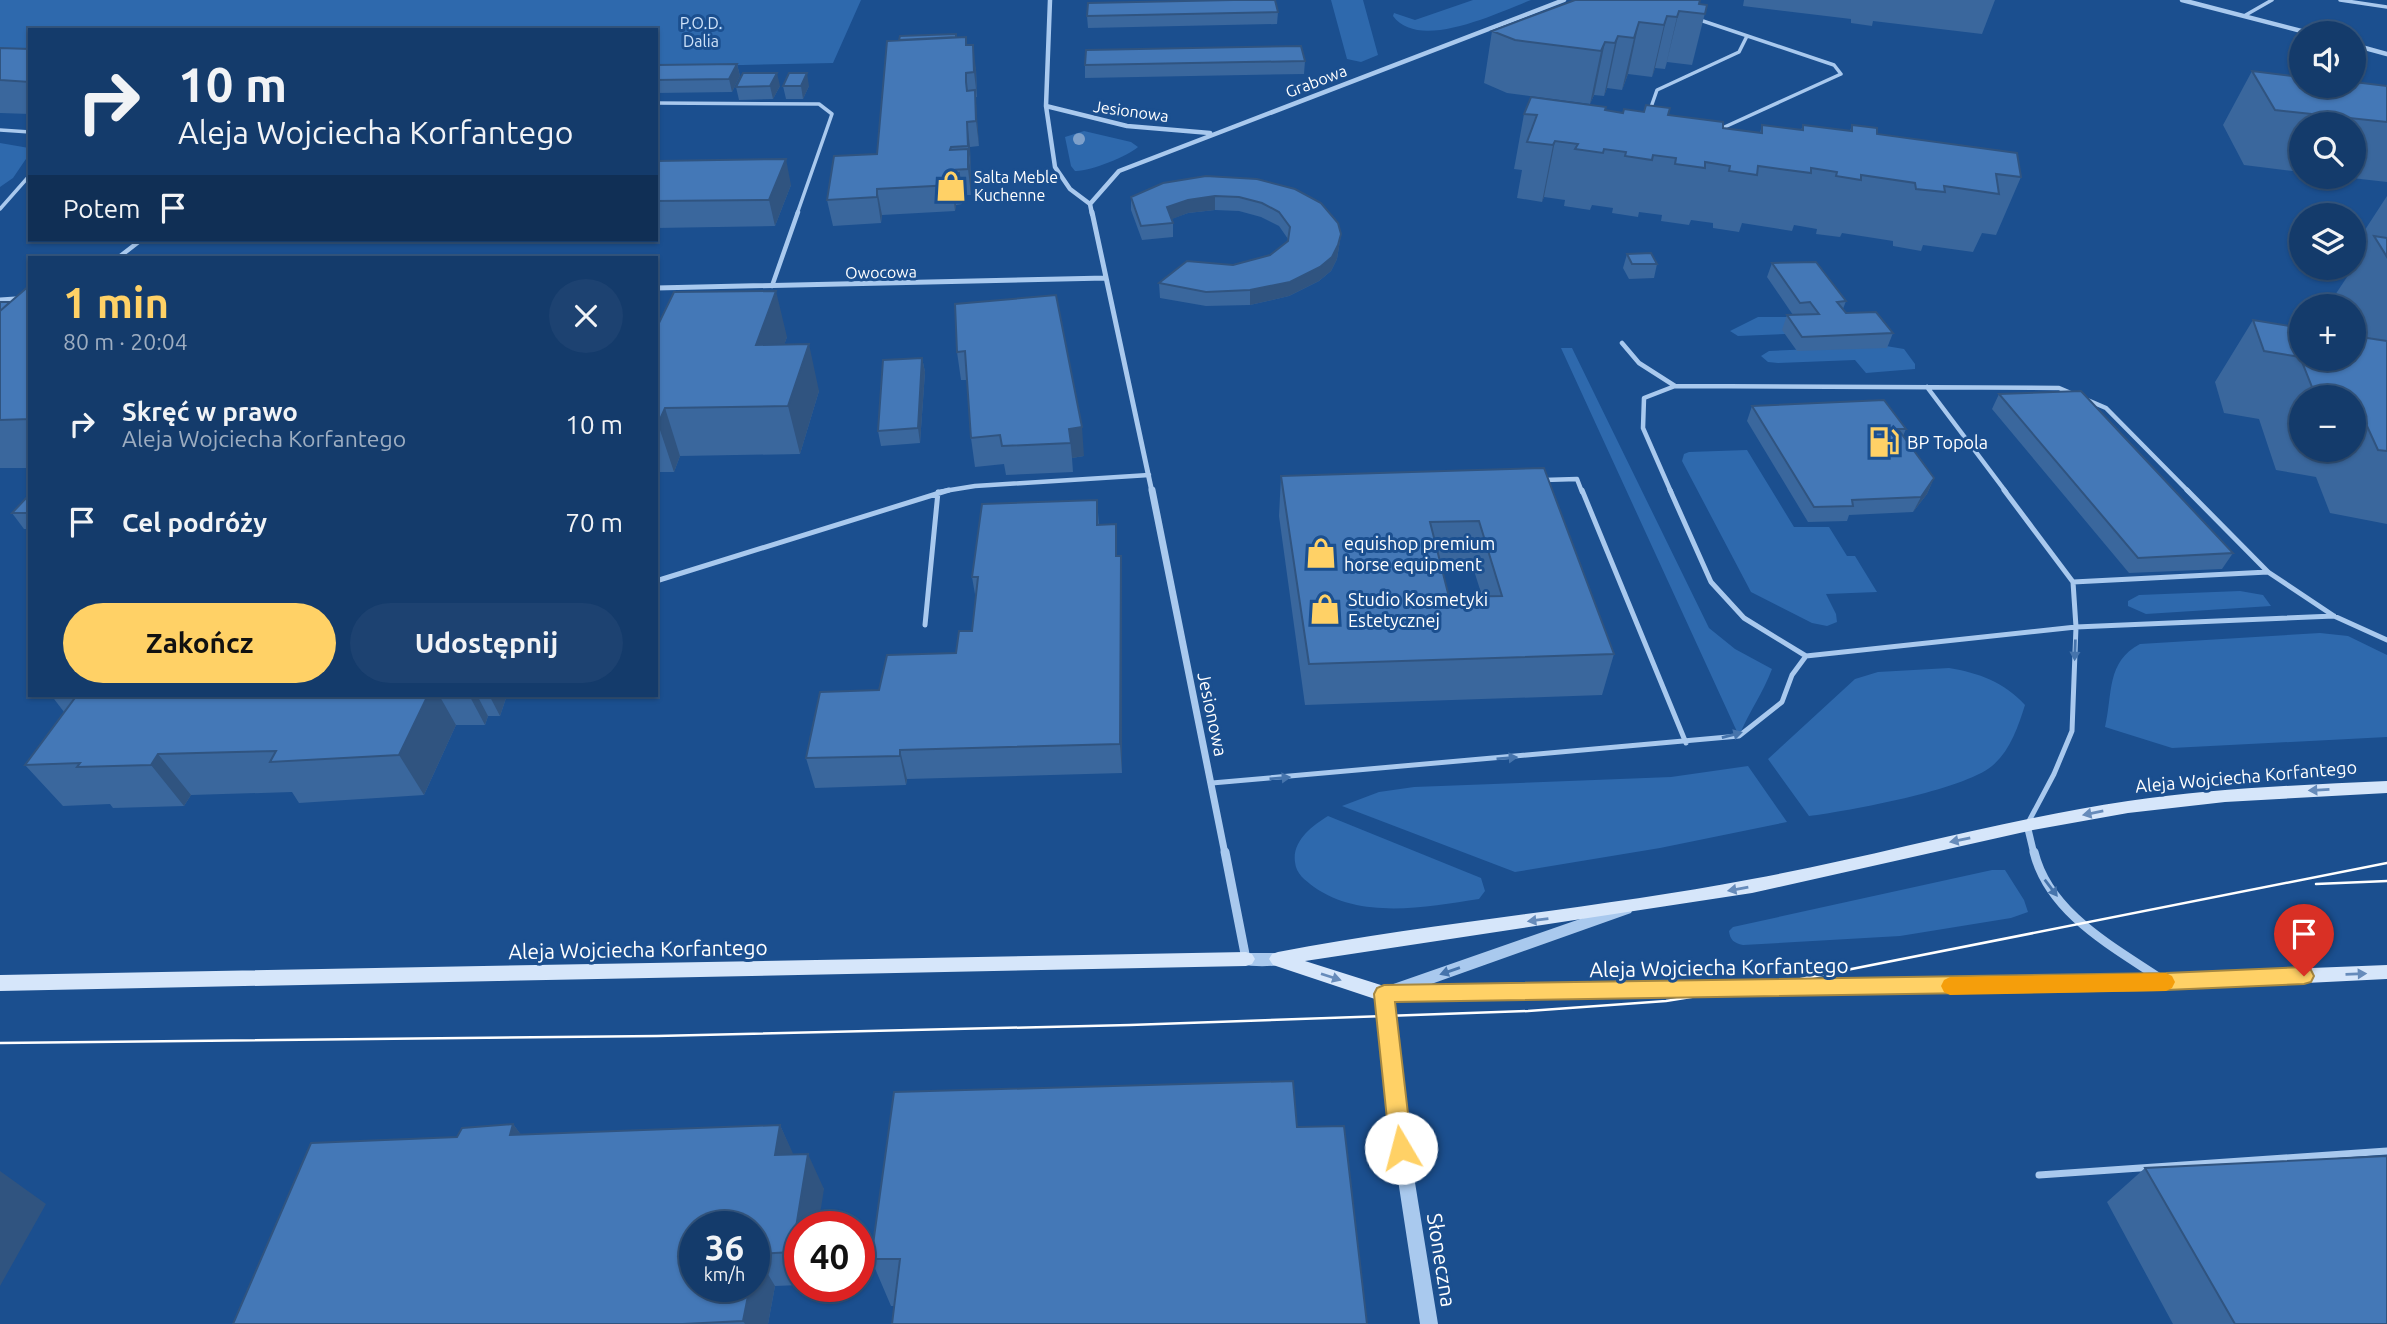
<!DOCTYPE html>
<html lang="pl">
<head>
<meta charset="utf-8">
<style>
	body { margin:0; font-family:Ubuntu,sans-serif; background:#1d4271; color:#f1f3f6; height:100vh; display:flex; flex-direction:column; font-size:26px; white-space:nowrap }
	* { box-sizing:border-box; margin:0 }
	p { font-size:23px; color:#9dadc1 }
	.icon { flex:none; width:38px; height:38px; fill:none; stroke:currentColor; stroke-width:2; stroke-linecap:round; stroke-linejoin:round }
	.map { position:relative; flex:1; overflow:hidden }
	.details { position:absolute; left:28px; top:256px; width:630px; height:441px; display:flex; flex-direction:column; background:#143b6b; border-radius:0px; box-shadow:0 2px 5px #0004,0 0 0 2px #33557e }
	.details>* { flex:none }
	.banner { position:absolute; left:28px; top:28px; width:630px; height:214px; border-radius:0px; box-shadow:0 2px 5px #0004,0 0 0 2px #33557e; background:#143b6b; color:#f1f3f6; overflow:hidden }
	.tools { position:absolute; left:2289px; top:21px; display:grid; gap:14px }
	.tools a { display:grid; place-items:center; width:77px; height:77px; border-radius:50%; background:#143b6b; box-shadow:0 2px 5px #0004,0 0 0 2px #33557e; font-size:35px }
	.speed { position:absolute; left:679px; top:1211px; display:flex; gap:14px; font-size:35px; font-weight:700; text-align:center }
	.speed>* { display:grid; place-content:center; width:91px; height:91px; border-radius:50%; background:#143b6b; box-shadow:0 2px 5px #0004,0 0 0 2px #33557e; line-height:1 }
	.speed small { font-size:18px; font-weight:400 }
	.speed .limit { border:10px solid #d22; background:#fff; color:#111 }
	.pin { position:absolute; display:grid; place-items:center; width:60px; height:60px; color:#fff; margin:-72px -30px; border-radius:50% 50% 50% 0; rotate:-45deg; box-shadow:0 0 7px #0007 }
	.pin .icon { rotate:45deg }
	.me { position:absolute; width:77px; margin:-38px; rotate:352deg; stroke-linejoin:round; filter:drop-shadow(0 0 5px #0008) }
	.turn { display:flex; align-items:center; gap:24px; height:147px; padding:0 35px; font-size:32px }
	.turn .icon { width:91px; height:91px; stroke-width:2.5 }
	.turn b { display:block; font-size:49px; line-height:60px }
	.then { display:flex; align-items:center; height:66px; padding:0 35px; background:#0003; gap:14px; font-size:26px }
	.round { display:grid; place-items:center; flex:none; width:74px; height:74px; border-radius:37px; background:#1d4271 }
	.headline { display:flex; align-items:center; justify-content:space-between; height:119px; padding:0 35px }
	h1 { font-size:42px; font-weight:700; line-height:52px; color:#ffd166 }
	.cta { display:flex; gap:14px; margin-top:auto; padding:14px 35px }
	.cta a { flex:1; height:80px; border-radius:42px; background:#ffd166; color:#111; font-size:28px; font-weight:700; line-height:80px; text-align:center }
	.cta a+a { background:#1d4271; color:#f1f3f6 }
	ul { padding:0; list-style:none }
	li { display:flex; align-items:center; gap:21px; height:98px; padding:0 35px }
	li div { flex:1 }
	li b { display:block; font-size:26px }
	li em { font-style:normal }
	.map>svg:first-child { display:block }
</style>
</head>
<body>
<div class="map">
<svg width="2387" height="1324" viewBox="0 0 2387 1324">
	<rect width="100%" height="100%" fill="#1b4f8f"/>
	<path fill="#2e69ad" d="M0,0h861l-28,63 -177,4v-37h-626v32l-30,-1z
		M1331,0h32l15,55 -17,7 -14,-3z
		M1473,0h58c-32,12 -112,52 -138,16l1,-3 21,7z
		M1084,131l47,11 7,5c-10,9 -49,25 -63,24l-4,-5 -6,-29z
		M0,143l29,5 1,5 -17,25 -13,9z
		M1758,317h37l-10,17 -47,2 -8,-5z
		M1886,346l18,3 11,15v5l-49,4 -11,-13 -77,3 -10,-1 -7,-6 8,-5z
		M1561,348h11l137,280 26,21 37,20c-9,24 -23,43 -33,67z
		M1747,450l47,77h35l18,29h8l22,36 -51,2 10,20 1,8 -10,4 -15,-3 -61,-31 -69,-131 2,-7 5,-2z
		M2240,591l23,4 8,11 -125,8 -18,-8v-5l11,-6z
		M2320,633l28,3 39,19v82l-215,11 -67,-21c8,-34 1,-65 35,-83z
		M1949,668c30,5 55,14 76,37 -7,22 -15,46 -33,61 -29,24 -143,45 -183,50l-41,-57 87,-80 23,-7z
		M1748,766l39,56 -127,26 -145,24 -173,-66 37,-14 35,-5 257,-10z
		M1328,816l153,62 4,13 -6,8c-53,8 -118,21 -165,-12 -9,-7 -18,-13 -19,-25 -3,-21 17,-36 33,-46z
		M1992,870h13l19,30 4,12 -17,6 -111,18 -157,9c-9,-2 -13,-5 -14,-14l4,-4z"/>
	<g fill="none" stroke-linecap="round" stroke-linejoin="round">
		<path stroke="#a9c9ee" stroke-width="3.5" d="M2340,0l47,7
			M2244,16l28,-16
			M1697,19l137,46 7,9 -123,56
			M656,103l163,1 13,10 -35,100
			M1650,110l7,-20 82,-38 8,-16
			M0,130l30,2
			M0,209l30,-34"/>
		<path stroke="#a9c9ee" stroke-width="4.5" d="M119,257l22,-17
			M772,286l26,-74
			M1622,343l17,20 36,23
			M1927,387l79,105
			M2085,399l21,9 83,84
			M1544,480l33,-1 5,13
			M938,492l37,-6 174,-11
			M1671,492l-28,-64 1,-30 31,-12 384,2 14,6"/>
		<path stroke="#a9c9ee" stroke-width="5" d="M1582,490l104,253
			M1670,490l41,92 33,36 62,38 270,-29 258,-11
			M2004,490l69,92 3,45 -4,104 -18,43 -26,49
			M2187,490l81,82 66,44 53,24
			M656,581l293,-91
			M2073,582l195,-10
			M925,625l13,-133
			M1212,783l527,-47 43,-34 10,-27 14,-19"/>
		<path stroke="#a9c9ee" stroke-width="7" d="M2039,1175l348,-24"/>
		<path stroke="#a9c9ee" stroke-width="4.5" d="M1050,0l-4,106 9,61 15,22 20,15 2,10
			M2182,0l127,33
			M2354,45l33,9
			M1046,106l81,20 83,7
			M1090,204l29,-33 445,-171"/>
		<path stroke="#a9c9ee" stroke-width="5" d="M1092,212l60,280
			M656,288l450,-10
			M0,300l30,-2"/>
		<path stroke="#a9c9ee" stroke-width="7" d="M1152,490l73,364
			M2027,825l7,29"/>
		<path stroke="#a9c9ee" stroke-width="9" d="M1225,852l21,107
			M2034,852c15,61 78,94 127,127"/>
		<path fill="#a9c9ee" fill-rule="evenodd" d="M1626,903l5,2 2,4 -2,4 -239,85 13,123 33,203h-18l-31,-203 -13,-127 3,-5z
			M1246,953h32l5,1 2,5 -2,5c-12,3 -30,3 -42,0l-2,-5 2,-5z"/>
		<path fill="#d6e6fa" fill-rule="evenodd" d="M2387,781v12l-162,9 -97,11 -95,17 -281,63 -447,68 79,25 782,-12 221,-9v14l-221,11 -782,12 -111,-37 -4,-6 3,-5 6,-2c157,-30 317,-43 474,-73 126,-23 249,-59 376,-78 86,-13 173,-16 259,-20z
			M1246,952l6,2 3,5 -3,5 -6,2 -1246,25v-16z"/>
		<path stroke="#fff" stroke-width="2.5" d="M2316,884l71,-3
			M0,1043l657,-7 473,-11 398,-14 138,-10 125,-20 596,-118"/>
	</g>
	<circle fill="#7ea0ca" cx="1079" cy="139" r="6"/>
	<path fill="#3a679d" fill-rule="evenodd" d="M1700,0l-1,4 8,1 -15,60 -25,-3 -2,7 -10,-1 -3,9 -24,-3 -6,16 -15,-2 -3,8 -10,-1 -4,9 -83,-11 -23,-10 8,-52z
		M1744,0h251l-13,34 -109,-13 -1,5 -21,-3v-4l-108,-13z
		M1278,12l-1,12 -189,4 -1,-12z
		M956,37l11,8 9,24 1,28h-2l4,49 -9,1 1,48h-9v9l-6,1 -1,6 -73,4 -1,8 -48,3 -6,-26 50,-46z
		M0,48l30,1v65l-30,-1z
		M1305,61l-1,13 -219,4v-13z
		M737,64l3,12 -8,16 -76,1v-28z
		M2252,71l135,15v96l-44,-5h11v-53h-53v48l-57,-7 -21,-40z
		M780,86l-7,13 -34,1 -3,-13z
		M783,86h26l-6,13h-17z
		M1605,110l18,3 45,2 55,13 37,5 2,-8 39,5 2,-5 47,6 2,-6 25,9 144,43 -25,58 -14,-2 -9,19 -50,-7 -2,6 -28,-5v-5l-51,-8 -2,4 -24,-3 1,-5 -23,-4 -2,6 -50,-8 -3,9 -26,-4v-5l-22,-3 -2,5 -28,-4 1,-6 -23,-3 -1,5 -26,-4 1,-5 -21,-3 -2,5 -26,-4 1,-6 -21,-3 -2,5 -25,-4 5,-28 -8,-1 10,-55z
		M656,161l135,24 -16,41 -119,2z
		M1206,176l135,58 -4,25 -6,12 -12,10 -30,15 -39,9 -44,1 -46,-8 -1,-15 111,-28 18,-14v-2l-9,-13 -18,-9 -22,-6 -24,-1 -27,3 -17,6 2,4v14l-31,3 -11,-30v-13z
		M2387,196v328l-57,-11 -14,-36 -40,-7 -17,-51 -35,-6 -9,-31 38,-62 104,17 -3,-6v-25h-13l-6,-11 18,-27h1v-10l8,-14 -3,-5zM2301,397h53v53h-53z
		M1627,254l30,10 -3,14 -25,1 -6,-11z
		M1772,263l74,38 -3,8 3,4 47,20 -6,15 -90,3 -15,-21 5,-15h6l-26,-38z
		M30,285v183h-30v-166h10z
		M955,304l129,152 -12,2 1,14 -67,3 -2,-11 -29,3 -4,-29 -4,-58h-6l-4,-28z
		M656,329l131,8 -3,8 35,46 -19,63 -120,2 -6,16h-18z
		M922,358l3,14 -5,71 -39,3 -3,-15z
		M1999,394l234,159 -11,16 -93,4 -137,-164z
		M1752,406l154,23 -3,7 31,42 -7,16 -14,18 -64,3 -2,6 -39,1 -61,-101z
		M1544,468l70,186 -12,41 -297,10 -26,-189 2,-40zM1471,561l11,35 -33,1 -9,-35z
		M30,494v35h-6l-12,-16z
		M1097,500l2,25 18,31 5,29v188l-215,6 -1,6 -91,3 -9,-30 73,-68 77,-37 16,-22 4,-31 -4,-23z
		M51,695h454l1,3 -6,18h-12l-3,9h-29l-32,70 -125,8 -7,-11 -101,3 -7,11 -71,2 -3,-4 -47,2 -38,-41 39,-53z
		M513,1124l8,11 259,-10 13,30 31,34 -24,38v58l-25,1 -7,38h-535l224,-187z
		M1297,1127l-403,179h-3l-20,-47z
		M2145,1168l242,156h-214l-66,-122z"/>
	<path fill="#305480" d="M1679,11l-14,58 12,-52z
		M1667,16l-12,52 -3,9 12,-52z
		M1639,22l-11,52 -6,16 12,-52z
		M1618,36l-11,52 -3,8 11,-53z
		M1605,42l-11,53 -4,9 11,-53z
		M973,45l3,24 1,28 -3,-25z
		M737,64l3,12 -8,16 -3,-13z
		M777,73l3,13 -7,13 -3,-13z
		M807,73l2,13 -6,13 -2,-13z
		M975,90l2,25 2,31 -3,-25z
		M967,122l3,25 1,24 -3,-25z
		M1555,141l-11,56 -2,5 11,-57z
		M968,149l3,26v20l-3,-26z
		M786,159l5,26 -16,41 -6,-26z
		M959,173l3,26v5l-3,-26z
		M952,179l4,26 -1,6 -3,-26z
		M877,189l5,26 -1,8 -4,-26z
		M1215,196v14l-27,3 -21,8v-14l21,-7z
		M1341,234l-4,25 -6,12 -12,10 -30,15 -39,9v-15z
		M776,291l11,46 -19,55 -12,-47z
		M809,344l10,47 -19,63 -12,-48z
		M922,358l3,14 -5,71 -2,-15z
		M665,408l15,48 -6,16 -16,-48z
		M1082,427l2,29 -12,2 -3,-29z
		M1934,478l-7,16 -14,18 8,-15z
		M1121,556l1,29v188l-2,-29z
		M428,695h11l17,30 -32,70 -25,-40z
		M469,695h8l11,21 -3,9z
		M489,695h16l1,3 -6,18z
		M900,750l7,29 -1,6 -6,-29z
		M158,754l33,41 -7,11 -33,-41z
		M513,1124l27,36 -30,-25z
		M780,1125l16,35 -21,-5z
		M808,1154l16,35 -6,38h-18v40l-8,-15z
		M0,1171l46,33 -46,82z
		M756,1254l19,32 -7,38h-23l-2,-3 7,-35h4v-21z"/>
	<path fill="#4478b7" stroke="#305480" stroke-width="2" fill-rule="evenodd" d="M1233,0h42l3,12 -191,4 1,-13z
		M1575,0h125l-1,4 8,1 -2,9 -26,-3 -2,6 -10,-1 -3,9 -25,-3 -5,16 -16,-2 -3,7 -10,-1 -4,9 -86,-11 -23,-9z
		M956,34v3l-57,3 1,-4z
		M966,37v8h7l1,27 -8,1v9l1,9 8,-1 1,31 -9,1 1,24 -17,1 -1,3 18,-1v20l-16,1v4l7,-1v5l-7,1v6l-75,4v8l-50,3 7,-44 43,-2 10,-113z
		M1301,46l4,15 -220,4 1,-15z
		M0,48l30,1v33l-30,-2z
		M737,64l-8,15 -73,1v-15z
		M2252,71l49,6v9h53v-4l33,4v36l-112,-12z
		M743,73h34l-7,13 -34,1z
		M789,73h18l-6,13h-18z
		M1531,97l75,10 -1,3 18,3 1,-4 20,3 2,-7 24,3 -2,7 55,7v6l39,5v-8l41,5v-5l49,6v-6l25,3v6l140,19 4,24 -25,-3 3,20 -55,-8 1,6 -29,-3 -1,-6 -54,-8v5l-25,-4 1,-4 -26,-4v5l-53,-7 -1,9 -28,-4 1,-5 -25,-4v6l-30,-4 1,-6 -23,-3 -1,5 -27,-4 1,-4 -22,-3 -1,4 -28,-4 3,-5 -23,-3 -2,4 -26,-3 10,-27 -13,-1z
		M786,159l-17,41 -113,1v-40z
		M1206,176l51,3 38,10 26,14 17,20 3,11 -3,11 -6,12 -12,10 -30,15 -40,8 -44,2 -47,-9 28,-22 46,4 37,-10 18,-14 2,-14 -11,-15 -17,-9 -23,-6 -24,-1 -27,4 -21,7 6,16 -32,3 -10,-29 32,-14z
		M2374,236l13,2v19z
		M1651,253l6,11h-25l-5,-10z
		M1816,262l30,39 -9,1 9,11 30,-1 17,21 -91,4 -15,-22 32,-1 -9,-12 -10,1 -28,-40z
		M30,285v134l-30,1v-109z
		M776,291l-20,54 53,-1 -21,62 -123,2 -7,16h-2v-95l18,-37z
		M1056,295l26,132 -13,2 2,14 -69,3 -2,-11 -29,3 -6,-87 -8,1 -2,-48z
		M0,302h10l-10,9z
		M2253,320l48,8v31h53v-23l33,5v110l-9,-1 -17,-37 -7,-1v-15h-38l-16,-40 -36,-6z
		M922,358l-4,70 -40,3 5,-71z
		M2081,391l152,162 -95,5 -139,-164z
		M1884,400l22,29h-8l36,49 -13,19 -69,3 1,6 -39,1 -62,-101z
		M1544,468l70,186 -305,10 -28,-188zM1479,521l23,75 -53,1 -19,-75z
		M30,494v19h-18z
		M1097,500v25l19,-1v32h5l-1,188 -220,6v6l-94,2 14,-66 59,-2 8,-35 69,-2 3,-22h13l6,-54h-6l10,-73z
		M51,695h377l-29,60 -129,7 6,-11 -118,3 -7,11 -74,2 3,-4 -55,2 52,-70 -27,1z
		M1293,1081l4,46 47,-1 23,198h-475l8,-65h-29l23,-167z
		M513,1124l-3,11 270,-10 -5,30 33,-1 -16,98 -36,2 -2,11v-38h-59v59h55l-7,35 -60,3h-450l78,-181 146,-6 5,-9z
		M2387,1156v168h-152l-90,-156z"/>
	<defs><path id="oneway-solid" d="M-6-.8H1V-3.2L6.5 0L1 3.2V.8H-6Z" transform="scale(1.75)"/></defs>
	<g fill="#4674ac">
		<use href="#oneway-solid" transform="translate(2075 650) rotate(92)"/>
		<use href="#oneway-solid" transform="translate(1732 735) rotate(-15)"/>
		<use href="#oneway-solid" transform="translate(1507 758) rotate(-5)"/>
		<use href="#oneway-solid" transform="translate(1280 778) rotate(-5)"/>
		<use href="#oneway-solid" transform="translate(2051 888) rotate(53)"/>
		<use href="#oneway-solid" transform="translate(1450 971) rotate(161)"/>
	</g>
	<g fill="#668bba">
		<use href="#oneway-solid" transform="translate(2319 790) rotate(177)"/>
		<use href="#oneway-solid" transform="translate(2093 813) rotate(169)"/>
		<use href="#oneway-solid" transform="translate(1960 840) rotate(168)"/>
		<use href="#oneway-solid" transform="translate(1738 889) rotate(170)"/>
		<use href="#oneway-solid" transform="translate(1538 920) rotate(173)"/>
		<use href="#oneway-solid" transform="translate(2356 974) rotate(-2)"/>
		<use href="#oneway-solid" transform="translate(1331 977) rotate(18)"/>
	</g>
	<path fill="#ffd166" stroke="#a68842" stroke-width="2" d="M2304,967l7,3 3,6 -3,6 -7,2 -138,6 -771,12 17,146 -3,7 -8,3 -7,-3 -4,-7 -16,-154 3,-6 7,-3 782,-12z"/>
	<path fill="#f59e0b" d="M2166,973l6,3 3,6 -3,6 -6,3 -216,4 -6,-3 -3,-6 3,-6 6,-3z"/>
	<defs>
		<symbol id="shop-bare" viewBox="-9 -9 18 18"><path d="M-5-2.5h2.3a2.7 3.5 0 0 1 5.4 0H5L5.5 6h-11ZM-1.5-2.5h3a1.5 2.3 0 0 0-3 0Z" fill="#ffd166" stroke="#1b4f8f" stroke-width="2.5" paint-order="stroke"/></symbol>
		<symbol id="fuel-bare" viewBox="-9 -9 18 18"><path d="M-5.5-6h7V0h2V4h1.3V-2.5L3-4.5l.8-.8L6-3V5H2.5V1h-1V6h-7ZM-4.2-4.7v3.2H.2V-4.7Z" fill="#ffd166" stroke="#1b4f8f" stroke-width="2.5" paint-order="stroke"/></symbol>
	</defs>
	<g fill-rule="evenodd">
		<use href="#shop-bare" x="929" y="164" width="44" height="44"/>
		<use href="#fuel-bare" x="1862" y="420" width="44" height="44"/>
		<use href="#shop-bare" x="1299" y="531" width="44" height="44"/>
		<use href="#shop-bare" x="1303" y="587" width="44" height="44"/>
	</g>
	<g text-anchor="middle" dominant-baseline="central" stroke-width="6" stroke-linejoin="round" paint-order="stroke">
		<g font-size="16" fill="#cfe3fa" stroke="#1b4f8f">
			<text x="701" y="23">P.O.D.<tspan x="701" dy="18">Dalia</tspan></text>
		</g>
		<g font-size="16" fill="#fff" stroke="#1b4f8f">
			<text transform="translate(1316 81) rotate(-21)">Grabowa</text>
			<text transform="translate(1131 111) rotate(8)">Jesionowa</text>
			<text transform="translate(881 272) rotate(-1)">Owocowa</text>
		</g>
		<g font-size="16" fill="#fff" stroke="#1b4f8f" text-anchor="start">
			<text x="974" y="177">Salta Meble<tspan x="974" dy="18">Kuchenne</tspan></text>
		</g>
		<g font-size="18" fill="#fff" stroke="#1b4f8f" text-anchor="start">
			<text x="1907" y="442">BP Topola</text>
			<text x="1344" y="543">equishop premium<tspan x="1344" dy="21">horse equipment</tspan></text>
			<text x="1348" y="599">Studio Kosmetyki<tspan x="1348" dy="21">Estetycznej</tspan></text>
		</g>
		<g font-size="18" fill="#fff" stroke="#1b4f8f">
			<text transform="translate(1213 714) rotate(78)">Jesionowa</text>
			<text transform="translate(2246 776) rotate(-5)">Aleja Wojciecha Korfantego</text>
		</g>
		<g font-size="21" fill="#fff" stroke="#1b4f8f">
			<text transform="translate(638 949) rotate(-1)">Aleja Wojciecha Korfantego</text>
			<text transform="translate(1719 967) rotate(-1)">Aleja Wojciecha Korfantego</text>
			<text transform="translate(1442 1260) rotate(81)">Słoneczna</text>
		</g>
	</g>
</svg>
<div class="tools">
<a><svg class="icon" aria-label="sound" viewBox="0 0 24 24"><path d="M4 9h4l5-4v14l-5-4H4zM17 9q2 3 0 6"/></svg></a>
<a><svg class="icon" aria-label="search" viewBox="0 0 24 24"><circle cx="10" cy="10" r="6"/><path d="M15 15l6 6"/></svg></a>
<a><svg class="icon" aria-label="layers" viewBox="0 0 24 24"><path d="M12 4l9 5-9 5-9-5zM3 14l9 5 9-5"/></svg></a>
<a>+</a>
<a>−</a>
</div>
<div class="speed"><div>36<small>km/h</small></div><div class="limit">40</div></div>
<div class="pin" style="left:2304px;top:976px;background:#d93025"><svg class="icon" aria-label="arrive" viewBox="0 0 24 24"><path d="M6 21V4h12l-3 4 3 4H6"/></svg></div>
<svg class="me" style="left:1401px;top:1148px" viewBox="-20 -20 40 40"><circle r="19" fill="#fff"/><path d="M0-13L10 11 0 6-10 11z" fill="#ffd166"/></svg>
<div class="banner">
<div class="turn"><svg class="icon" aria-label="right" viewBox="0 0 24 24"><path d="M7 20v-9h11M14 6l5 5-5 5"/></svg><div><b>10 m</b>Aleja Wojciecha Korfantego</div></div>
<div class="then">Potem<svg class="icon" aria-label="arrive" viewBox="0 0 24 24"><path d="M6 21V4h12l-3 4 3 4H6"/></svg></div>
</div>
<section class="details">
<div class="headline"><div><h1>1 min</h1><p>80 m · 20:04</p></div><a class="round"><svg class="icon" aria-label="close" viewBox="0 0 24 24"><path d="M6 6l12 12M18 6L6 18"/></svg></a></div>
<ul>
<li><svg class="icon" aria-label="right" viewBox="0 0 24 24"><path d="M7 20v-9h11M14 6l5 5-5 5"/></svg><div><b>Skręć w prawo</b><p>Aleja Wojciecha Korfantego</p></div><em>10 m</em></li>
<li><svg class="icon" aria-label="arrive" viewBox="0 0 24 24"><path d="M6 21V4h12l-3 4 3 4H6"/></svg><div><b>Cel podróży</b></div><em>70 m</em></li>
</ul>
<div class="cta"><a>Zakończ</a><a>Udostępnij</a></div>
</section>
</div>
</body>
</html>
